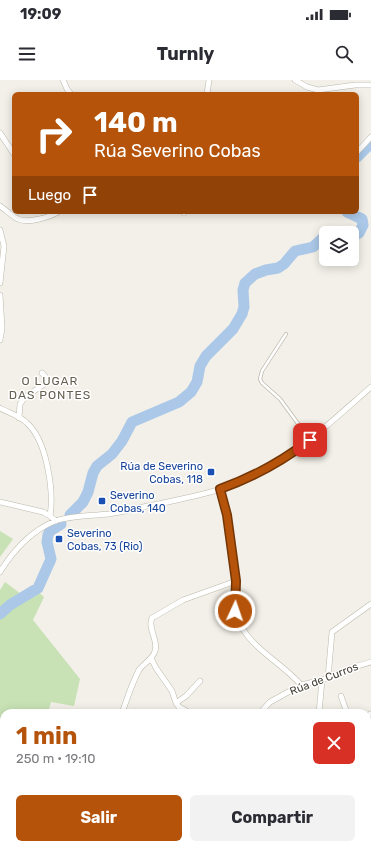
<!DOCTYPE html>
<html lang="es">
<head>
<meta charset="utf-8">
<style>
	body { margin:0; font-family:Rubik,sans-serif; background:#f2f2f3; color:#2b2b33; height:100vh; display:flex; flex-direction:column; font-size:15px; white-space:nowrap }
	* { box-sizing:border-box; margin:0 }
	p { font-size:13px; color:#7c7c81 }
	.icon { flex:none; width:22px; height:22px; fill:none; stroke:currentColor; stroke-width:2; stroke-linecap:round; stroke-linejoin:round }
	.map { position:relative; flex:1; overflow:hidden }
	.details { position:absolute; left:0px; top:629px; width:371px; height:140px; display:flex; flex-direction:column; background:#fff; border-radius:12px 12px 0 0; box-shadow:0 2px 10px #0003 }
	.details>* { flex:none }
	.top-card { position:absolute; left:12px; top:12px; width:347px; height:122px; border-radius:6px; box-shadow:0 2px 10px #0003; background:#b45309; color:#fff; overflow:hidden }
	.buttons { position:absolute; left:319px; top:146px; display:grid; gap:8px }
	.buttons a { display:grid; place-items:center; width:40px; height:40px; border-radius:6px; background:#fff; box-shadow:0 2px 10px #0003; font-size:20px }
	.pin { position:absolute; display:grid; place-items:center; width:34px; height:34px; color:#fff; margin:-17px; border-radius:8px; box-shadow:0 2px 6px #0006 }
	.me { position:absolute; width:44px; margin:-22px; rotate:3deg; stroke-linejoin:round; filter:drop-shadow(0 0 3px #0008) }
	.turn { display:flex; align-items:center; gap:14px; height:84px; padding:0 16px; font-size:18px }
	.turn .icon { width:52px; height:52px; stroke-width:2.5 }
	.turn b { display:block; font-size:28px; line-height:34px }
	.then { display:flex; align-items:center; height:38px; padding:0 16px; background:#0003; gap:8px; font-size:15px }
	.round { display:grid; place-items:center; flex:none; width:42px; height:42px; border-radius:6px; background:#f2f2f3 }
	.head { display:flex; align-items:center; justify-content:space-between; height:68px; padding:0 16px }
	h1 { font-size:24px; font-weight:700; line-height:30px; color:#b45309 }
	.cta { display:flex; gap:8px; margin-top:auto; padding:8px 16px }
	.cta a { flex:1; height:46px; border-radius:6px; background:#b45309; color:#fff; font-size:16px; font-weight:700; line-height:46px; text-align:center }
	.cta a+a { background:#f2f2f3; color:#2b2b33 }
	.status { display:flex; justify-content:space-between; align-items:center; height:28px; padding:0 20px; background:#fff; direction:ltr }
	.status svg { height:11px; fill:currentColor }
	header { display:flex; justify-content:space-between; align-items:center; height:52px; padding:0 16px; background:#fff; font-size:18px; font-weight:700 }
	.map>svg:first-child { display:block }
</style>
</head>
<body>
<div class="status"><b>19:09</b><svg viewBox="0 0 49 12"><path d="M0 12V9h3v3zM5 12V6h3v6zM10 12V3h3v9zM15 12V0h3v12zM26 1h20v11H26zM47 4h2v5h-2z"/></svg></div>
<header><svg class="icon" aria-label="menu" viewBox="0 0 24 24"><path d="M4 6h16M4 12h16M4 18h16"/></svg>Turnly<svg class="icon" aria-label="search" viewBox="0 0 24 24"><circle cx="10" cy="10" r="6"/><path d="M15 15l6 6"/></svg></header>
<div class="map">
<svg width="371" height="769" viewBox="0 0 371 769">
	<rect width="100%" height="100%" fill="#f2f0e8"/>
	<path fill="#c8e2b5" d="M0,451l13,8 -13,18z
		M5,502l16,12 11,-8 12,11 -11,23 47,59 -6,27 -23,-4 -3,11h-44v64l-4,3v-190z"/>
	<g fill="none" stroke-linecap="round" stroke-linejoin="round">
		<path stroke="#abc8e8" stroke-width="11" d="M357,77l14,-14
			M347,132l15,7 1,6 -4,8 -7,4
			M70,435l13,-13 5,-10 5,-19 4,-7 15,-12 10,-13 10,-19 47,-20 12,-10 6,-10 3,-16 6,-10 27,-27 9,-15 2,-7 -1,-17 2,-7 10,-9 11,-4 12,-2 6,-4 11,-13 18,-4 13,-12
			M0,534l10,-9 28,-17 13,-29 -4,-17 1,-7 2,-4 11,-7"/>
		<defs>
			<path id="lane" d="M286,254l-24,37 -2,8 2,4 18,16 30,41"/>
			<path id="street" d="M63,0l4,9 4,5
				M295,0l12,7 11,3 37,-5h16
				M207,14l2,-14
				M0,53l14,21
				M357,72l14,-15
				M0,126c6,4 12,10 18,13 9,5 32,-2 40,-7
				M183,132l1,1
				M0,150l4,16 -4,37
				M0,215l2,33 -2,12
				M0,328c9,5 20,8 27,15 20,18 27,68 23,93l6,5
				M19,338l1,-14 5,-7 24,-16 -7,-8
				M220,409c8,30 12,60 16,91 3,25 -7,31 11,55 13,18 39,32 54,50
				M0,422l43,10 7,4
				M0,492c13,-21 31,-41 55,-51 17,-6 36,-5 54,-7 18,-3 36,-8 54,-11 27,-6 55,-11 82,-23 49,-22 86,-58 126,-93
				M151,578l5,10 16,23 4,12 3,4 11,6
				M328,598l4,-46 39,-28
				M341,616l6,17
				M176,623l10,-7 14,-15
				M122,633c5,-14 10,-30 17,-43 5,-7 14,-11 16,-19 4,-11 -8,-22 -3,-33l31,-18 53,-19
				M260,633l10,-11 31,-17 21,-5 29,-12 20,-6
				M319,633l3,-33
				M367,637l3,-3
				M367,641l4,13
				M367,690l4,-2
				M367,729h4
				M0,762l3,7
				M109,765l6,4
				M167,765v4
				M235,765v4
				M363,765l2,4
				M41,769l8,-4
				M346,769l13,-4"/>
		</defs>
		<use href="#lane" stroke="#bcb9ac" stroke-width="4"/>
		<use href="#street" stroke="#bcb9ac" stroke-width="6"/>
		<use href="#lane" stroke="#fff" stroke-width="2.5"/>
		<use href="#street" stroke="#fff" stroke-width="5"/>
	</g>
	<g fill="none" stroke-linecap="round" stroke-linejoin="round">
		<defs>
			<path id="route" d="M235,531l1,-30 -9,-66 -7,-26c34,-12 61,-27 90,-49"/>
		</defs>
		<use href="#route" stroke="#753606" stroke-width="10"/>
		<use href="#route" stroke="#b45309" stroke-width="7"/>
	</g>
	<g fill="#1a4fb4" stroke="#fff" stroke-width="1.5">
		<rect x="207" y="388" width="8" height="8" rx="2"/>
		<rect x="98" y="417" width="8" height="8" rx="2"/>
		<rect x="55" y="455" width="8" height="8" rx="2"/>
	</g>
	<g text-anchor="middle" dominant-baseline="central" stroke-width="3" stroke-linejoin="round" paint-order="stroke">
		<g font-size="11" fill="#164399" stroke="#fff" text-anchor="start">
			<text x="203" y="386" text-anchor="end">Rúa de Severino<tspan x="203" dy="13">Cobas, 118</tspan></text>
			<text x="110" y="415">Severino<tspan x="110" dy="13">Cobas, 140</tspan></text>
			<text x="67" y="453">Severino<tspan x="67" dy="13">Cobas, 73 (Rio)</tspan></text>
		</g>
		<g font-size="11" fill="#454137" stroke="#fff">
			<text transform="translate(324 599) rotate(-21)">Rúa de Curros</text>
		</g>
		<g font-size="12" letter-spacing="1" fill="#666050" stroke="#fff">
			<text x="50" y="301">O LUGAR<tspan x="50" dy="14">DAS PONTES</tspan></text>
		</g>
	</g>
</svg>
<div class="buttons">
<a><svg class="icon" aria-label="layers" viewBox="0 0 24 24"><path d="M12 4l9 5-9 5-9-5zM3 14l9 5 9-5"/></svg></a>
</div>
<div class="pin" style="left:310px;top:360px;background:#d93025"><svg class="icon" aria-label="arrive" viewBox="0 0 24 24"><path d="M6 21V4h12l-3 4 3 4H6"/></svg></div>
<svg class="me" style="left:235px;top:531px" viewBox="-20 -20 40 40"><circle r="17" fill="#b45309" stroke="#fff" stroke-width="3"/><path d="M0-11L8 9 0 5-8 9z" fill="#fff"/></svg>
<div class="top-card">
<div class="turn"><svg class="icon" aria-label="right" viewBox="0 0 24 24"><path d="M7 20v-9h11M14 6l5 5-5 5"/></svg><div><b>140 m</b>Rúa Severino Cobas</div></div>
<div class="then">Luego<svg class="icon" aria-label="arrive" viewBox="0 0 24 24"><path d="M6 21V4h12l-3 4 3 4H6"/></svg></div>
</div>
<section class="details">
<div class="head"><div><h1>1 min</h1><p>250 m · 19:10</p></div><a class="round" style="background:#d93025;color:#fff"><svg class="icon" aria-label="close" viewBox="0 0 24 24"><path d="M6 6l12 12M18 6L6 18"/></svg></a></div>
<div class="cta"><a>Salir</a><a>Compartir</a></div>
</section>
</div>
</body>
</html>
